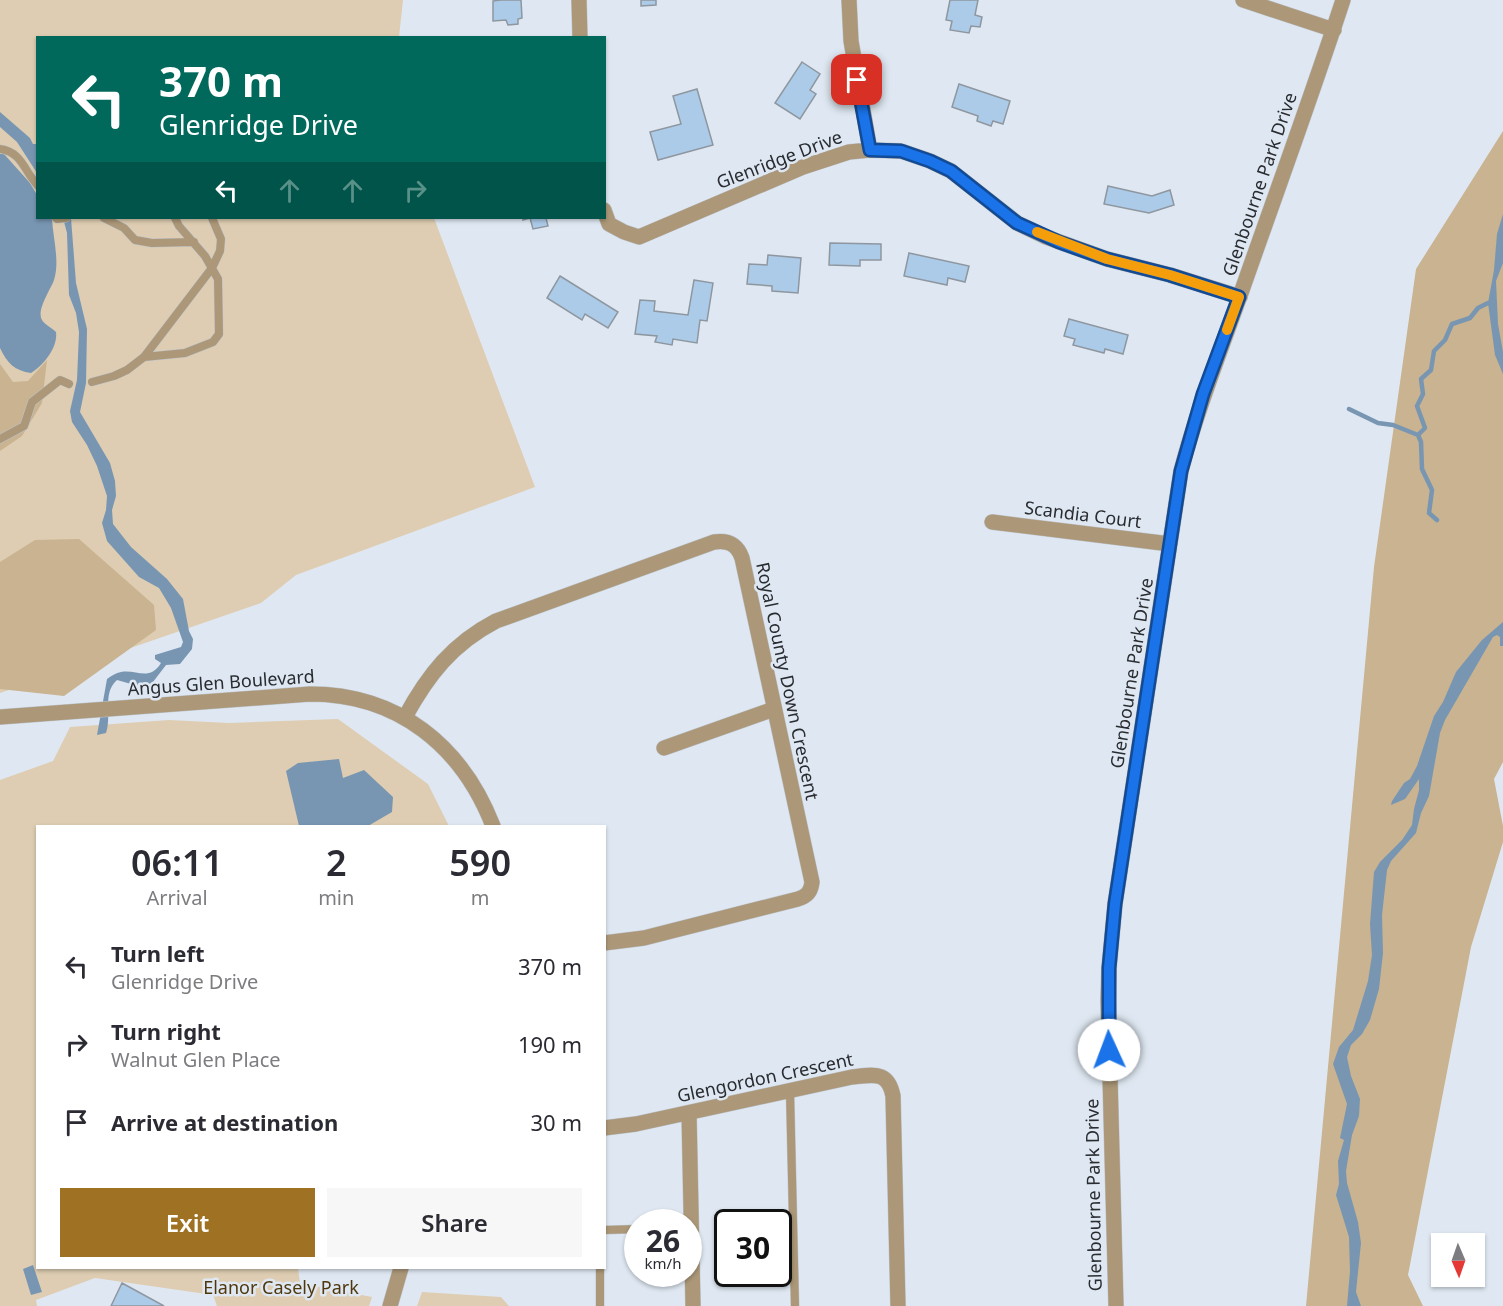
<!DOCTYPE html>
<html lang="en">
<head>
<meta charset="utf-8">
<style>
	body { margin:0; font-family:"Noto Sans",sans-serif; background:#f7f7f7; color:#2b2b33; height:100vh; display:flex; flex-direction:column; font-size:22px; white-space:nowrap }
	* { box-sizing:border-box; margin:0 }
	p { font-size:20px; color:#7c7c81 }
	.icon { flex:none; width:33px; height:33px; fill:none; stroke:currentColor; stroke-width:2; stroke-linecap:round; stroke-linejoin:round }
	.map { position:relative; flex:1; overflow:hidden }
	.side { position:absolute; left:36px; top:825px; width:570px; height:444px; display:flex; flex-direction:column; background:#fff; border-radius:0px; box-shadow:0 2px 4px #0004 }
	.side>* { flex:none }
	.banner { position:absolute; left:36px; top:36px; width:570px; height:183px; border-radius:0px; box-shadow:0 2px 4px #0004; background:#00695c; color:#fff; overflow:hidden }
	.needle { width:39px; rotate:178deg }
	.tools { position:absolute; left:1431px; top:1233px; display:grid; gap:12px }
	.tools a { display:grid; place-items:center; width:54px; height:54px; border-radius:0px; background:#fff; box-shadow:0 2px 4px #0004; font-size:30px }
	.speed { position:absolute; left:624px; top:1209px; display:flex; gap:12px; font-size:30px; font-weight:700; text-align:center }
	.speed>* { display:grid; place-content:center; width:78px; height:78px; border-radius:50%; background:#fff; box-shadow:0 2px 4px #0004; line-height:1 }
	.speed small { font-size:15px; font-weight:400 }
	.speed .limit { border:3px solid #111; border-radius:9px; background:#fff; color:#111 }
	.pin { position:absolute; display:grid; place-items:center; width:51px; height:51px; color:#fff; margin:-26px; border-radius:12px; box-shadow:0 3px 9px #0006 }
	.me { position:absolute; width:66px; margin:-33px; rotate:358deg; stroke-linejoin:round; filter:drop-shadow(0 0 4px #0008) }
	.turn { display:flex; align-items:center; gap:21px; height:126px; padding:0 24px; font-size:27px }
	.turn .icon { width:78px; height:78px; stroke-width:2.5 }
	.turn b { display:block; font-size:42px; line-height:51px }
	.lanes { display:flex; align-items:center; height:57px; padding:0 24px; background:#0003; justify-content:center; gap:30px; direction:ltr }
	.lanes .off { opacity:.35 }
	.eta { display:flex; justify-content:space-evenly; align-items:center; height:102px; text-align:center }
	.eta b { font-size:36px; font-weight:600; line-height:42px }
	.primary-button { display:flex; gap:12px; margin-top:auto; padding:12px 24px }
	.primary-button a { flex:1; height:69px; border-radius:0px; background:#9e7222; color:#fff; font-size:24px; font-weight:600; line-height:69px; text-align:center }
	.primary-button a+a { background:#f7f7f7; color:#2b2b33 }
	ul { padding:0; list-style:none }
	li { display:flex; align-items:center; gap:18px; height:78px; padding:0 24px }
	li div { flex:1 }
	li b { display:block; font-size:22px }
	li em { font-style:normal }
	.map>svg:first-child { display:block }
</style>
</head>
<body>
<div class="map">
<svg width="1503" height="1306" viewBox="0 0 1503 1306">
	<rect width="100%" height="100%" fill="#dfe8f2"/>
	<path fill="#decdb2" d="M0,0h403l-4,37 -361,1v180h396l101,269 -239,88 -35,28 -261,90z
		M338,719l90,65 21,42h-411v442h260l2,15 72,14 -3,9h-152l-4,-11 -118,-17 -59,22 1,6h-37v-526l53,-19 17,-34 99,-7 60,3z
		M422,1292l79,5 8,9h-92z"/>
	<path fill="#c9b390" d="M1503,131v631l-9,17 9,47v16l-32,105 -63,328 15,31h-117l68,-739 42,-298z
		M47,360l-5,43 -20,33 -22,15v-87l13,18 15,-1z
		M79,539l75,66 2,25 -92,66 -64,-7v-127l35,-22z"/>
	<path fill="#7896b2" d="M0,112l30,26 3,6h4v29l-20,-31 -17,-15z
		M0,154h4l26,29 7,12 1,23h13l1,1c1,19 8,43 2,61 -3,9 -18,30 -12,40 2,4 10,8 14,12 2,15 -12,33 -25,41 -16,-2 -24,-10 -31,-25z
		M1503,214v49l-7,18 2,43 5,28v22l-8,-19 -7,-52 6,-33 3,-36z
		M63,218h8l5,65 11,46 -1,54 -6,29 30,51 5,18 1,15 -4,14 1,14 18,23 36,32 16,20 6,32 4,8 -1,10 -12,15 -14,1 -13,17 -8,6 -28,-8c-15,13 -5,35 -11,53l-9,2 10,-56c4,-3 9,-6 14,-7 16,-3 28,10 40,-9l-6,-4v-4l26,-8 2,-5 -12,-34 -12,-20 -20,-11 -32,-36 -5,-18 4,-13 1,-14 -10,-30 -10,-21 -15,-23 -2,-11 7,-31 2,-48 -3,-19 -7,-18 -2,-62z
		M1503,622v24h-3v-9l-3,-2 -4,2 -48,83 -5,13 -11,63 -8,17 -5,20 -25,28 -4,9 -5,45 1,38 -4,36 -9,31 -8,14 -11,11 -4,12 4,19 9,23 -1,17 -7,19 -6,36 1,12 11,39 3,21 -5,49 5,14h-14l3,-35 -1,-34 -13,-42 3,-11 -1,-23 6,-21 -4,-2 7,-34 -14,-40 6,-17 14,-17 15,-49 4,-26 -2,-31 4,-52 6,-10 22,-22 10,-15 2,-16 5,-19v-11l-14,20 -14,6 1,-4 12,-18 6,-4 7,-13 17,-50 9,-14 13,-30 26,-32z
		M339,759l4,19 21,-8 29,27 -1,15 -24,14h-69l-13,-55 12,-8z
		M33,1265l9,27 -11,3 -8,-26z"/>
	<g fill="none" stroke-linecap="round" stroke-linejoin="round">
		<path stroke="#7896b2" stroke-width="4.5" d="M1349,409l29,14 15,2 25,10 3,7 1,27 10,21 -3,23 8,7
			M1418,435l7,-7 -8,-22 6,-12 -2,-15 10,-9 3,-19 11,-11 7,-16 18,-6 8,-10 10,-5"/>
	</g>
	<path fill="#accbe9" stroke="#8e979f" stroke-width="1.5" d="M501,0h20l1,18 -4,1v5l-10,1 -2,-5 -13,1v-20z
		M641,0h15v5l-15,1z
		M950,0h28l-3,15 7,2 -2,10 -9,-1 -2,7 -19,-3 2,-9 -6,-1z
		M802,62l18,12 -10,16 6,4 -16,25 -25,-16z
		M959,84l51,17 -7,23 -10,-3 -2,5 -14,-5 1,-5 -26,-9z
		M697,89l16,56 -55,15 -8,-28 31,-8 -8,-28z
		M1108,186l44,10 18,-6 4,15 -25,8 -45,-9z
		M523,218h23l2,8 -15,3 -3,-11 -7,2z
		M830,243l51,1v16h-21v6l-31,-1z
		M909,253l60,13 -4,16 -17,-4 -1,7 -43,-9z
		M768,255l33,3 -3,35 -26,-2v-5l-25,-2 2,-20 18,1z
		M560,276l58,36 -10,16 -23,-14 -3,6 -35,-22z
		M694,280l19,3 -6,38 -7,-1 -3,23 -24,-4 -1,6 -17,-3 2,-6 -22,-2 5,-34 15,1 -1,10 34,4z
		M1069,319l59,16 -5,19 -18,-5 -1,4 -31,-8 2,-6 -11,-3z
		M122,1283l42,23h-53z"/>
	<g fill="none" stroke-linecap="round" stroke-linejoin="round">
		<defs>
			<path id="service" d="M0,149c22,3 24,22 38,37
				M56,218l1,1 9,-1
				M104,218l20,10 11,12 17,3 42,-1
				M144,357l41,-4 28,-11 6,-8 -1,-55 -13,-23 -26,-30 -4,-8
				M92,382l22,-6 13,-6 17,-13 68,-89 8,-17 1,-12 -9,-21
				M0,439l24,-13 8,-24 28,-22 9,4
				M790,1091l5,215
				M604,1230l34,-1
				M600,1268v38"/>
			<path id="minor" d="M579,0l1,38
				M849,0l2,41 19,109
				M1243,0l91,30
				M604,210l5,14 15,8 15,5 164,-70 46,-15 21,-2 31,1 29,10 21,10 66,52 29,14 61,22 63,16 70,22
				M992,522l178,22
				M405,717c23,-42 47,-73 91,-96l218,-79c14,-2 23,2 28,16l70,324c-1,10 -5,14 -14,17l-154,39 -40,5
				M664,748l110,-39
				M689,1113l4,193
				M604,1128l32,-4 216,-47c21,-2 36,-7 41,19l5,210
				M1116,1306l-8,-306 1,-32 6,-64 66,-433c16,-61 39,-119 60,-178 34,-97 70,-195 102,-293"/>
			<path id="tertiary" d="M0,717l310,-23c88,0 152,52 183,132
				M390,1306l11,-38"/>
		</defs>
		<use href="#service" stroke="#bec6cf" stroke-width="9"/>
		<use href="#minor" stroke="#bec6cf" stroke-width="16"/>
		<use href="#tertiary" stroke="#bec6cf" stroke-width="16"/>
		<use href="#service" stroke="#ac9878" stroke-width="8"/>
		<use href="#minor" stroke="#ac9878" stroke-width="15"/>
		<use href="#tertiary" stroke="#ac9878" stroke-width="15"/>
	</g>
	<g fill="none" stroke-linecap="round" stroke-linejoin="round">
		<defs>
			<path id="route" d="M857,80l13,70 31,1 29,10 21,10 66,52 42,19 48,17 63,16 69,22 -36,97 -22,77 -66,433 -6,64v82"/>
		</defs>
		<use href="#route" stroke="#114b97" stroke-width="15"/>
		<use href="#route" stroke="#1a73e8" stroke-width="10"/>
		<path stroke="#f59e0b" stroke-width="10" d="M1037,232l70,27 63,16 69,22 -12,33"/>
	</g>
	<g text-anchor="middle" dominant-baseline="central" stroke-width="5" stroke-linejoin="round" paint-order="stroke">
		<g font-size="18" fill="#292c30" stroke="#dfe8f2">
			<text transform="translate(779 159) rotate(-21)">Glenridge Drive</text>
			<text transform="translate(1259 184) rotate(-71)">Glenbourne Park Drive</text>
			<text transform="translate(1083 514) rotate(7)">Scandia Court</text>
			<text transform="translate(1131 673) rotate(-81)">Glenbourne Park Drive</text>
			<text transform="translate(788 681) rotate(78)">Royal County Down Crescent</text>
			<text transform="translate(221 682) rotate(-4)">Angus Glen Boulevard</text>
			<text transform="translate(765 1077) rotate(-12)">Glengordon Crescent</text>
			<text transform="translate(1093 1195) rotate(-91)">Glenbourne Park Drive</text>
		</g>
		<g font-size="18" fill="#4f370b" stroke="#dfe8f2">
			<text x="281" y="1287">Elanor Casely Park</text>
		</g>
	</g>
</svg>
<div class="tools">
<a><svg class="needle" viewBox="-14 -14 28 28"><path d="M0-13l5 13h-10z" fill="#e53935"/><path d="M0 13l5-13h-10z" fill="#7c7c81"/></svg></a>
</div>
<div class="speed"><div>26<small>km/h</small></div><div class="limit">30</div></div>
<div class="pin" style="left:857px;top:80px;background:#d93025"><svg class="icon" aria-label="arrive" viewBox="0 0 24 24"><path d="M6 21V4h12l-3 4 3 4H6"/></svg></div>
<svg class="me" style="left:1109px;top:1050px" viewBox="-20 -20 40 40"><circle r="19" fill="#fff"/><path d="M0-13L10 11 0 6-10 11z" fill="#1a73e8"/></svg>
<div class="banner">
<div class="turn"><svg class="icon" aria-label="left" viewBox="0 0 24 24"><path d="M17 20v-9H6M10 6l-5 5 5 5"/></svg><div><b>370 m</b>Glenridge Drive</div></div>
<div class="lanes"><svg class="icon" aria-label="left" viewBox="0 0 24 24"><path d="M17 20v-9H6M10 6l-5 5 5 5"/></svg><svg class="icon off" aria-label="ahead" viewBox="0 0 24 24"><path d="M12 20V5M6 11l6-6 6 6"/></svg><svg class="icon off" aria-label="ahead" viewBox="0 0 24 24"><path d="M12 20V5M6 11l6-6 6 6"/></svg><svg class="icon off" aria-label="right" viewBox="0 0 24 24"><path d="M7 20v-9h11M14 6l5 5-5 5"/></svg></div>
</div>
<section class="side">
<div class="eta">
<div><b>06:11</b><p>Arrival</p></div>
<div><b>2</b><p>min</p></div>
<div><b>590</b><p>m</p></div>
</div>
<ul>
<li><svg class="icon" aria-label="left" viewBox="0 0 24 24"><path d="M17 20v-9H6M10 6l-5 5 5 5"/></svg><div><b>Turn left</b><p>Glenridge Drive</p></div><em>370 m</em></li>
<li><svg class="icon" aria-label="right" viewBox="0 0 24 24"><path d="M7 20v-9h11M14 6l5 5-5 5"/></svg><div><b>Turn right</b><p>Walnut Glen Place</p></div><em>190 m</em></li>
<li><svg class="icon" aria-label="arrive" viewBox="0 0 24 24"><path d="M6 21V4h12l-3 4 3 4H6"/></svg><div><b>Arrive at destination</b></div><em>30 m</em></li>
</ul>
<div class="primary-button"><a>Exit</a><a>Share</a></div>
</section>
</div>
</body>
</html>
